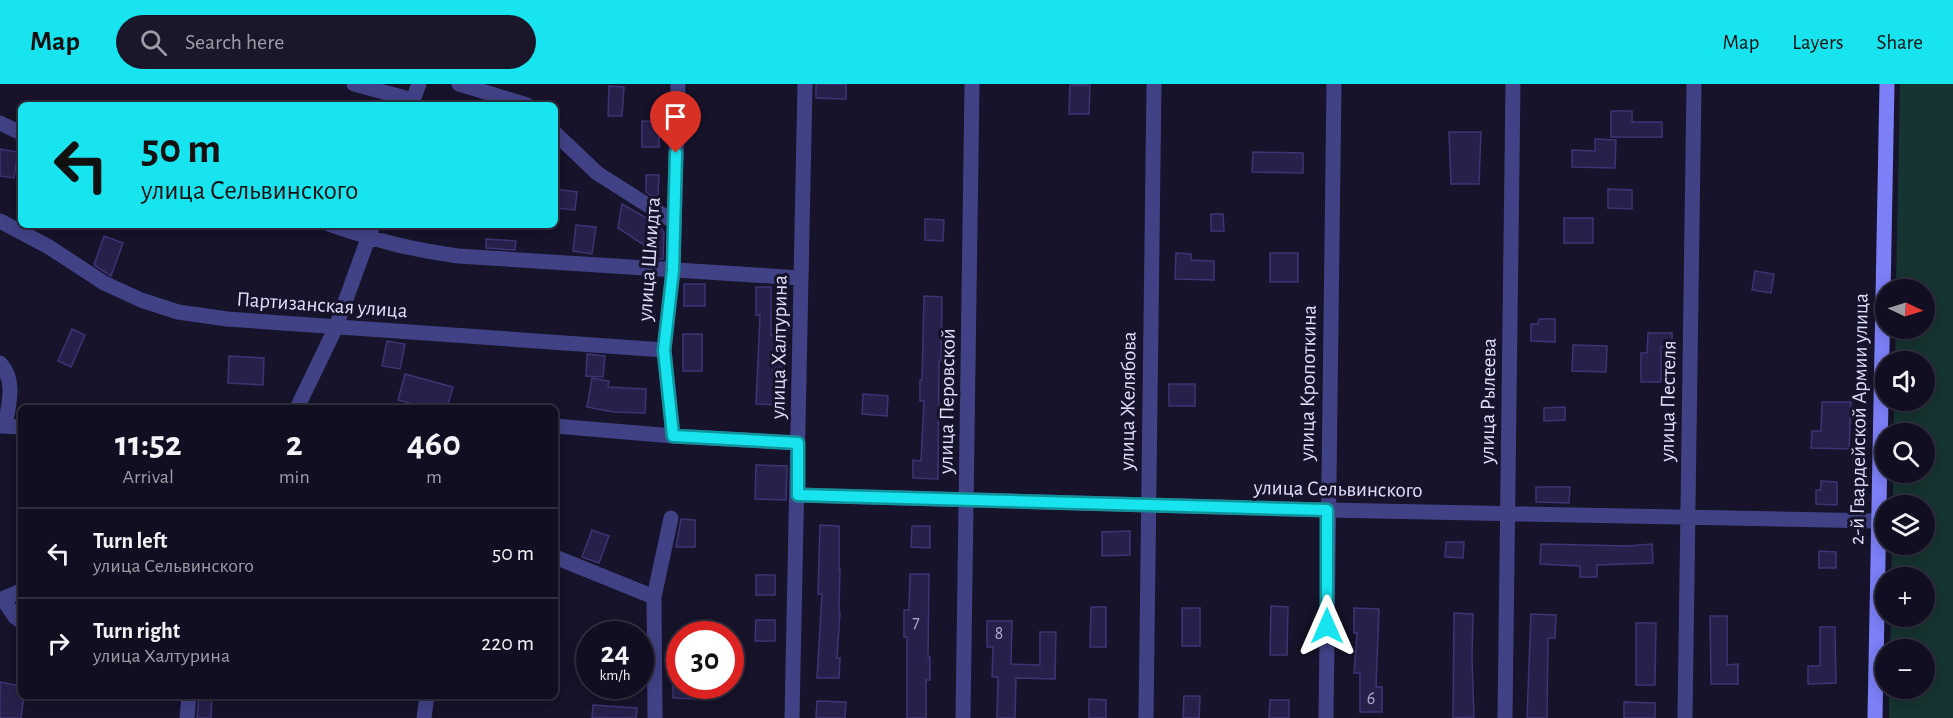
<!DOCTYPE html>
<html lang="en">
<head>
<meta charset="utf-8">
<style>
	body { margin:0; font-family:"Alegreya Sans",sans-serif; background:#191729; color:#f1f3f6; height:100vh; display:flex; flex-direction:column; font-size:22px; white-space:nowrap }
	* { box-sizing:border-box; margin:0 }
	p { font-size:20px; color:#9c9ca5 }
	.icon { flex:none; width:33px; height:33px; fill:none; stroke:currentColor; stroke-width:2; stroke-linecap:round; stroke-linejoin:round }
	.map { position:relative; flex:1; overflow:hidden }
	.drawer { position:absolute; left:18px; top:321px; width:540px; height:294px; display:flex; flex-direction:column; background:#100e20; border-radius:9px; box-shadow:0 3px 15px #0003,0 0 0 2px #302e3e }
	.drawer>* { flex:none }
	.hud { position:absolute; left:18px; top:18px; width:540px; height:126px; border-radius:9px; box-shadow:0 3px 15px #0003,0 0 0 2px #302e3e; background:#18e4ef; color:#111; overflow:hidden }
	.needle { width:39px; rotate:94deg }
	.fabs { position:absolute; left:1875px; top:195px; display:grid; gap:12px }
	.fabs a { display:grid; place-items:center; width:60px; height:60px; border-radius:50%; background:#100e20; box-shadow:0 3px 15px #0003,0 0 0 2px #302e3e; font-size:30px }
	.speed { position:absolute; left:576px; top:537px; display:flex; gap:12px; font-size:30px; font-weight:700; text-align:center }
	.speed>* { display:grid; place-content:center; width:78px; height:78px; border-radius:50%; background:#100e20; box-shadow:0 3px 15px #0003,0 0 0 2px #302e3e; line-height:1 }
	.speed small { font-size:15px; font-weight:400 }
	.speed .limit { border:9px solid #d22; background:#fff; color:#111 }
	.pin { position:absolute; display:grid; place-items:center; width:51px; height:51px; color:#fff; margin:-62px -26px; border-radius:50% 50% 50% 0; rotate:-45deg; box-shadow:0 0 6px #0007 }
	.pin .icon { rotate:45deg }
	.me { position:absolute; width:66px; margin:-33px; rotate:0deg; stroke-linejoin:round; filter:drop-shadow(0 0 4px #0008) }
	.turn { display:flex; align-items:center; gap:21px; height:126px; padding:0 24px; font-size:27px }
	.turn .icon { width:78px; height:78px; stroke-width:2.5 }
	.turn b { display:block; font-size:42px; line-height:51px }
	.eta { display:flex; justify-content:space-evenly; align-items:center; height:102px; text-align:center }
	.eta b { font-size:36px; font-weight:700; line-height:42px }
	ul { padding:0; list-style:none }
	li { display:flex; align-items:center; gap:18px; height:90px; padding:0 24px; border-top:2px solid #302e3e }
	li div { flex:1 }
	li b { display:block; font-size:22px }
	li em { font-style:normal }
	header { display:flex; align-items:center; gap:36px; box-sizing:border-box; height:84px; padding:0 30px; background:#18e4ef; color:#111 }
	header strong { font-size:28px }
	nav { display:flex; gap:33px; margin-inline-start:auto; font-size:21px }
	.search { width:420px; height:54px; background:#191729; display:flex; align-items:center; gap:15px; box-sizing:border-box; padding:0 21px; border-radius:33px; color:#9c9ca5; font-size:22px }
	.map>svg:first-child { display:block }
</style>
</head>
<body>
<header>
<strong>Map</strong>
<div class="search"><svg class="icon" aria-label="search" viewBox="0 0 24 24"><circle cx="10" cy="10" r="6"/><path d="M15 15l6 6"/></svg>Search here</div>
<nav><a>Map</a><a>Layers</a><a>Share</a></nav>
</header>
<div class="map">
<svg width="1953" height="634" viewBox="0 0 1953 634">
	<rect width="100%" height="100%" fill="#16132a"/>
	<path fill="#163431" d="M1900,0h53v634h-64v-29l35,-1v-38l-34,-1 1,-32 33,-1v-38l-33,-1 1,-32 32,-1v-38l-31,-1v-32l31,-1v-38l-30,-1v-32l30,-1v-38l-29,-1 1,-32 28,-1v-38l-28,-1z"/>
	<path fill="#27204a" stroke="#3e3474" stroke-width="1.5" d="M816,0h30v15l-30,-1z
		M1070,1h20l-1,29h-20z
		M609,2l15,1 -2,29h-14z
		M1611,27h21v11h30v15h-51z
		M642,37l17,1v25h-17z
		M1449,48h32l-2,52h-28z
		M1595,55l21,1 -1,28 -43,-1v-17l23,1z
		M0,65l18,3 -4,26 -14,-2z
		M1253,68l50,1v20l-51,-1z
		M646,91h13l-1,21h-7l-5,-4z
		M555,105l22,3 -2,18 -20,-2z
		M1608,105l24,1v19l-24,-1z
		M622,120l38,22 4,7 -1,26h-10l-9,-7v-7l-26,-17z
		M1211,130h12l1,17h-13z
		M1564,134h29v25h-29z
		M925,135l19,1 -1,21 -18,-1z
		M576,141l20,2 -4,27 -19,-3z
		M104,152l19,7 -12,33 -17,-11z
		M486,155l30,2 -1,9 -29,-2z
		M1176,169l15,1v6l23,1v19l-39,-1z
		M1270,169h28v29h-28z
		M1755,187l19,3 -3,19 -19,-3z
		M684,200h21v22h-21z
		M756,203h15v48h12l-3,70 -24,-1 4,-89h-4z
		M924,212l18,1 -1,64h-2l-1,118 -25,-1v-18l8,1 3,-60h-4v-21h2z
		M1539,235h16v23l-24,-1v-17h7z
		M72,245l13,6 -14,32 -13,-6z
		M1648,249h24v14h-11v35h-20v-29h6z
		M683,250h19v37h-19z
		M387,257l18,3 -5,25 -18,-3z
		M1573,261l34,1 -1,26 -34,-1z
		M587,270l18,2 -2,21 -17,-1z
		M229,272l35,2 -1,27 -35,-2z
		M405,290l48,13 -6,21h-20l-29,-8z
		M592,294l17,3 -1,6 38,2 -1,24 -32,-1 -26,-5z
		M1169,300h26v22h-26z
		M863,310l25,2 -1,20 -25,-2z
		M1822,318h29l-2,47 -38,-1 1,-17h9z
		M1565,323v13l-21,1v-13z
		M756,381l31,1 -1,34 -31,-1z
		M1821,397l16,1v23l-21,-1v-14h5z
		M1536,403h34l-1,16 -33,-1z
		M681,435l14,1v27h-19z
		M820,441l19,1v43h1l-1,43h1l-3,46h3l-1,20h-22l5,-84h-4z
		M912,442h18v22l-19,-1z
		M592,446l17,6 -10,27 -17,-6z
		M1130,447v24l-28,1v-24z
		M1446,458h18l-1,16 -18,-1z
		M1541,460l87,2 24,-2 1,19 -56,2v12h-17v-11l-40,-2z
		M1819,467l17,1v16h-17z
		M910,490h19l-1,83h2v23h-4v38h-19v-81h-3v-27h5z
		M756,491h19v20h-19z
		M1271,522l17,1 -1,48h-17z
		M1091,523h15v40h-16z
		M1182,524h18v38h-18z
		M1354,524l25,1 -3,78h6v25h-22v-39h-6l3,-40h-3z
		M1454,529l19,1 -1,43 2,60 -21,1z
		M1531,530l25,1 -1,23h-7l-1,80h-20z
		M1710,532h17v49l11,-1v20h-27z
		M756,536h19v21h-20z
		M987,537h25l-1,43 29,1v-33h16l-1,47 -39,-1 -1,40h-18l1,-41h-6l1,-30h-6z
		M1636,539h20l-1,62h-19z
		M1820,543h15l1,56 -28,1v-18h12z
		M0,598l21,4v10h3l-3,22h-21z
		M673,602h23v13l-23,-1z
		M199,612h13l-1,22h-14z
		M1184,612h16l-1,22h-16z
		M1089,615l17,1v18h-17z
		M1270,616h19v18h-20z
		M817,617l29,1 -1,16h-29z
		M1624,618l31,1v15h-31z
		M593,621l44,3 -1,10h-44z"/>
	<g fill="none" stroke-linecap="round" stroke-linejoin="round">
		<path stroke="#414286" stroke-width="15" d="M354,0l59,16
			M459,0l68,21
			M411,21l8,-21
			M0,39l21,10
			M555,49l42,40 77,49
			M0,137l49,26 55,36 37,17 37,12 49,7 437,31
			M331,141c44,15 81,25 127,31l343,22
			M0,279c16,17 9,41 5,63
			M297,324l39,-81 37,-102
			M0,342l21,1
			M555,342l118,10 125,7
			M673,352l-9,-86 9,-80 5,-186
			M798,411l529,15 551,11
			M555,473l99,40
			M3,515l12,18 6,4
			M0,516l21,-9
			M187,634l2,-22
			M424,634l3,-22
			M655,634l-1,-121 17,-79
			M792,634l13,-634
			M963,634l9,-634
			M1146,634l8,-634
			M1326,634l8,-634
			M1505,634l8,-634
			M1685,634l9,-634"/>
		<path stroke="#7c7ff6" stroke-width="15" d="M1875,634l12,-634"/>
	</g>
	<g fill="none" stroke-linecap="round" stroke-linejoin="round">
		<defs>
			<path id="route" d="M676,69l-3,117 -9,80 9,86 125,7v52l529,15v116"/>
		</defs>
		<use href="#route" stroke="#10949b" stroke-width="15"/>
		<use href="#route" stroke="#18e4ef" stroke-width="10"/>
	</g>
	<g text-anchor="middle" dominant-baseline="central" stroke-width="6" stroke-linejoin="round" paint-order="stroke">
		<g font-size="18" fill="#b2aed0">
			<text x="916" y="539">7</text>
			<text x="999" y="550">8</text>
			<text x="1371" y="615">6</text>
		</g>
		<g font-size="21" fill="#e0defd" stroke="#16132a">
			<text transform="translate(649 175) rotate(-86)">улица Шмидта</text>
			<text transform="translate(322 221) rotate(4)">Партизанская улица</text>
			<text transform="translate(779 263) rotate(-89)">улица Халтурина</text>
			<text transform="translate(1308 299) rotate(-89)">улица Кропоткина</text>
			<text transform="translate(947 317) rotate(-89)">улица Перовской</text>
			<text transform="translate(1128 317) rotate(-89)">улица Желябова</text>
			<text transform="translate(1488 317) rotate(-89)">улица Рылеева</text>
			<text transform="translate(1668 317) rotate(-89)">улица Пестеля</text>
			<text transform="translate(1859 335) rotate(-89)">2-й Гвардейской Армии улица</text>
			<text transform="translate(1338 405) rotate(1)">улица Сельвинского</text>
		</g>
	</g>
</svg>
<div class="fabs">
<a><svg class="needle" viewBox="-14 -14 28 28"><path d="M0-13l5 13h-10z" fill="#e53935"/><path d="M0 13l5-13h-10z" fill="#9c9ca5"/></svg></a>
<a><svg class="icon" aria-label="sound" viewBox="0 0 24 24"><path d="M4 9h4l5-4v14l-5-4H4zM17 9q2 3 0 6"/></svg></a>
<a><svg class="icon" aria-label="search" viewBox="0 0 24 24"><circle cx="10" cy="10" r="6"/><path d="M15 15l6 6"/></svg></a>
<a><svg class="icon" aria-label="layers" viewBox="0 0 24 24"><path d="M12 4l9 5-9 5-9-5zM3 14l9 5 9-5"/></svg></a>
<a>+</a>
<a>−</a>
</div>
<div class="speed"><div>24<small>km/h</small></div><div class="limit">30</div></div>
<div class="pin" style="left:676px;top:69px;background:#d93025"><svg class="icon" aria-label="arrive" viewBox="0 0 24 24"><path d="M6 21V4h12l-3 4 3 4H6"/></svg></div>
<svg class="me" style="left:1327px;top:542px" viewBox="-20 -20 40 40"><path d="M0-17L14 15 0 8-14 15z" fill="#18e4ef" stroke="#fff" stroke-width="4"/></svg>
<div class="hud">
<div class="turn"><svg class="icon" aria-label="left" viewBox="0 0 24 24"><path d="M17 20v-9H6M10 6l-5 5 5 5"/></svg><div><b>50 m</b>улица Сельвинского</div></div>
</div>
<section class="drawer">
<div class="eta">
<div><b>11:52</b><p>Arrival</p></div>
<div><b>2</b><p>min</p></div>
<div><b>460</b><p>m</p></div>
</div>
<ul>
<li><svg class="icon" aria-label="left" viewBox="0 0 24 24"><path d="M17 20v-9H6M10 6l-5 5 5 5"/></svg><div><b>Turn left</b><p>улица Сельвинского</p></div><em>50 m</em></li>
<li><svg class="icon" aria-label="right" viewBox="0 0 24 24"><path d="M7 20v-9h11M14 6l5 5-5 5"/></svg><div><b>Turn right</b><p>улица Халтурина</p></div><em>220 m</em></li>
</ul>
</section>
</div>
</body>
</html>
